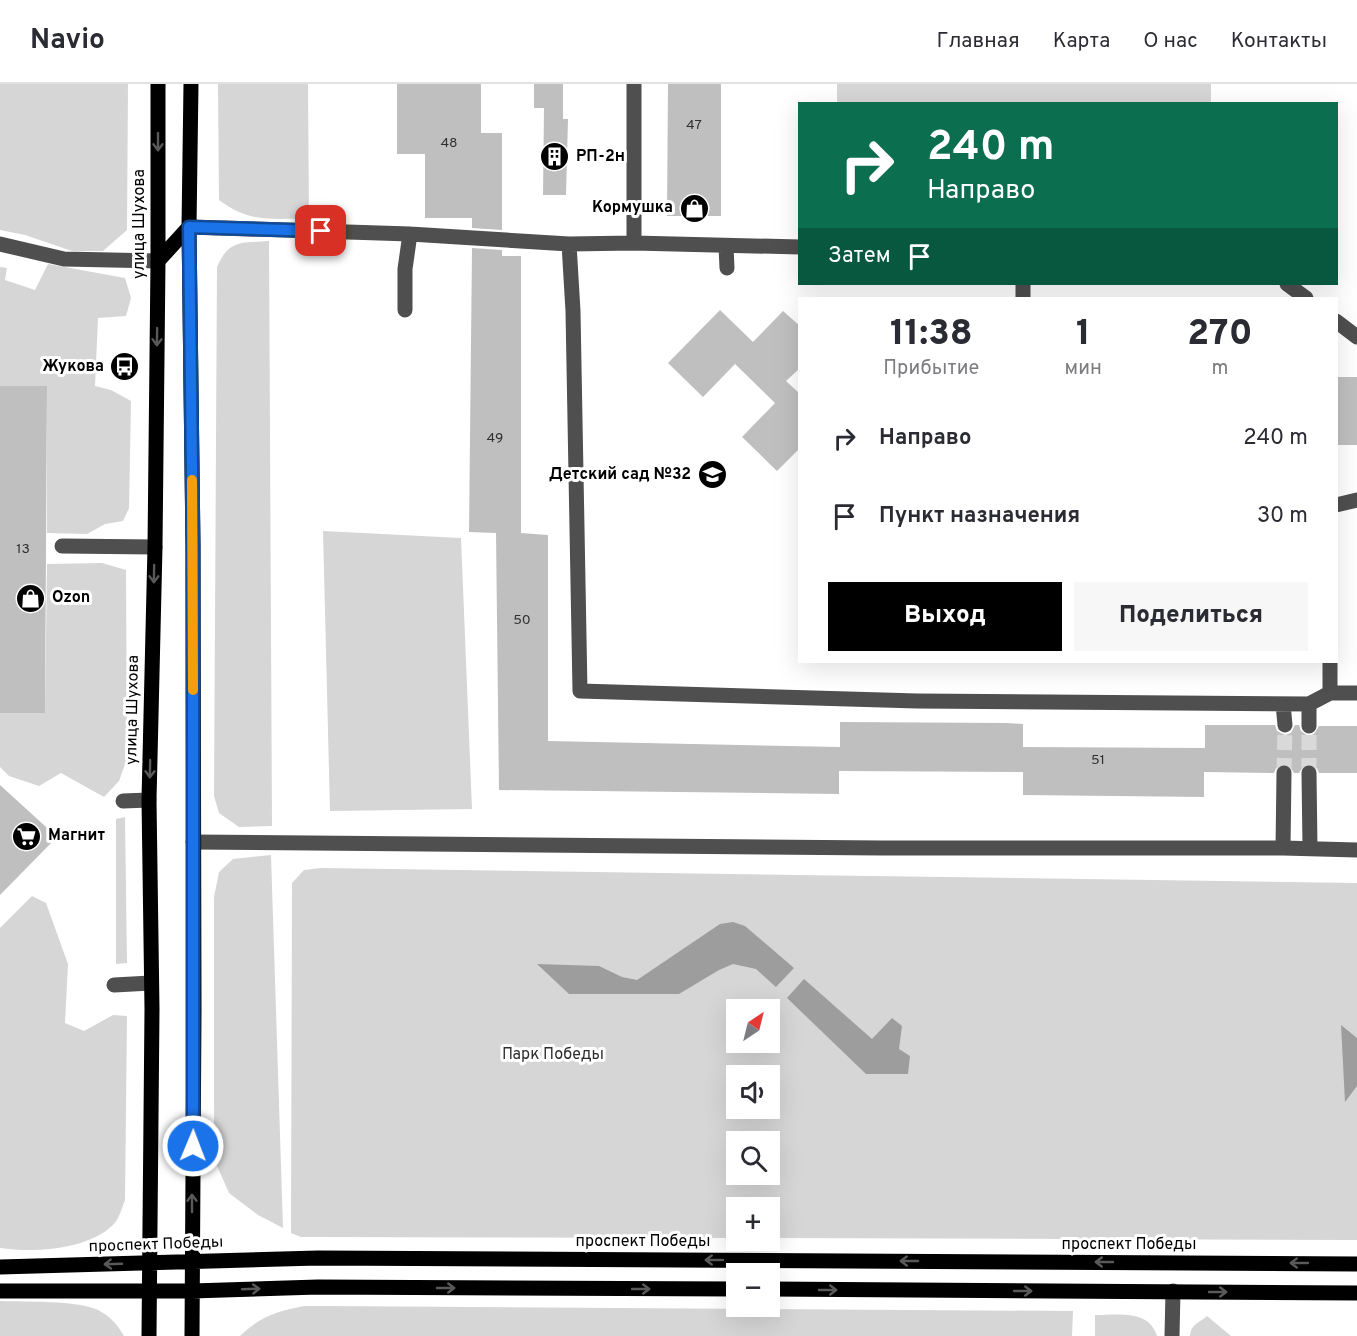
<!DOCTYPE html>
<html lang="ru">
<head>
<meta charset="utf-8">
<style>
	body { margin:0; font-family:Overpass,sans-serif; background:#f7f7f7; color:#2b2b33; height:100vh; display:flex; flex-direction:column; font-size:22px; white-space:nowrap }
	* { box-sizing:border-box; margin:0 }
	p { font-size:20px; color:#7c7c81 }
	.icon { flex:none; width:33px; height:33px; fill:none; stroke:currentColor; stroke-width:2; stroke-linecap:round; stroke-linejoin:round }
	.map { position:relative; flex:1; overflow:hidden }
	.side { position:absolute; left:798px; top:213px; width:540px; height:366px; display:flex; flex-direction:column; background:#fff; border-radius:0px; box-shadow:0 6px 24px #0002 }
	.side>* { flex:none }
	.hud { position:absolute; left:798px; top:18px; width:540px; height:183px; border-radius:0px; box-shadow:0 6px 24px #0002; background:#0b6e4f; color:#fff; overflow:hidden }
	.needle { width:39px; rotate:35deg }
	.fabs { position:absolute; left:726px; top:915px; display:grid; gap:12px }
	.fabs a { display:grid; place-items:center; width:54px; height:54px; border-radius:0px; background:#fff; box-shadow:0 6px 24px #0002; font-size:30px }
	.pin { position:absolute; display:grid; place-items:center; width:51px; height:51px; color:#fff; margin:-26px; border-radius:12px; box-shadow:0 3px 9px #0006 }
	.me { position:absolute; width:66px; margin:-33px; rotate:1deg; stroke-linejoin:round; filter:drop-shadow(0 0 4px #0008) }
	.turn { display:flex; align-items:center; gap:21px; height:126px; padding:0 30px; font-size:27px }
	.turn .icon { width:78px; height:78px; stroke-width:2.5 }
	.turn b { display:block; font-size:42px; line-height:51px }
	.then { display:flex; align-items:center; height:57px; padding:0 30px; background:#0003; gap:12px; font-size:22px }
	.eta { display:flex; justify-content:space-evenly; align-items:center; height:102px; text-align:center }
	.eta b { font-size:36px; font-weight:800; line-height:42px }
	.action { display:flex; gap:12px; margin-top:auto; padding:12px 30px }
	.action a { flex:1; height:69px; border-radius:0px; background:#000; color:#fff; font-size:24px; font-weight:800; line-height:69px; text-align:center }
	.action a+a { background:#f7f7f7; color:#2b2b33 }
	ul { padding:0; list-style:none }
	li { display:flex; align-items:center; gap:18px; height:78px; padding:0 30px }
	li div { flex:1 }
	li b { display:block; font-size:22px }
	li em { font-style:normal }
	header { display:flex; align-items:center; gap:36px; box-sizing:border-box; height:84px; padding:0 30px; background:#fff; border-bottom:2px solid #e1e1e2 }
	header strong { font-size:28px }
	nav { display:flex; gap:33px; margin-inline-start:auto; font-size:21px }
	.map>svg:first-child { display:block }
</style>
</head>
<body>
<header>
<strong>Navio</strong>
<nav><a>Главная</a><a>Карта</a><a>О нас</a><a>Контакты</a></nav>
</header>
<div class="map">
<svg width="1357" height="1252" viewBox="0 0 1357 1252">
	<rect width="100%" height="100%" fill="#fff"/>
	<path fill="#d6d6d6" fill-rule="evenodd" d="M0,0h128l-1,146 -24,21h-31l-47,-16 -25,-5z
		M218,0h90l1,135c-38,-1 -58,5 -90,-19z
		M837,0h374v19h-374z
		M269,157l3,585 -33,1 -20,-14 -5,-17 3,-529c12,-28 25,-24 52,-26z
		M48,180l77,14 6,20 -5,18 -28,2 -3,68 16,4 20,11 -2,107 -6,13 -18,3 -18,10 -40,-1v-147h-47v-119l7,1 -2,12 30,10z
		M323,447l138,7 11,271 -142,2z
		M102,479l24,7 1,189 -8,22 -15,16 -43,-24 -22,13 -30,-10 -9,-9v-54h45l2,-149z
		M125,733l2,146 -11,1v-145z
		M271,771l12,373 -25,-13 -29,-22 -15,-34v-262l5,-25 14,-13z
		M321,784l1036,15v357l-587,-2v-30h-34v30l-435,-1 -10,-4 1,-350 12,-13zM736,926h34v32h-34zM736,992h34v32h-34zM736,1058h34v32h-34z
		M32,812l14,7 22,61 -3,59 19,8 29,-16 14,1 -2,184c-3,8 -6,19 -12,25 -26,25 -79,28 -113,23v-320z
		M0,1217c26,1 76,-1 98,9 12,6 20,15 26,26h-124z
		M304,1222h23l746,5 -1,25h-832c21,-20 35,-24 64,-30z
		M1095,1231c23,0 54,-6 62,21h-62z
		M1207,1232l24,20h-41c1,-12 9,-13 17,-20z"/>
	<path fill="#9d9d9d" d="M733,838l12,4 49,42 -18,19 -20,-18 -23,-5 -14,6 -40,24h-110l-32,-30 62,2 23,11 15,3 83,-56z
		M804,895l68,60 20,-21 10,8 -3,23 11,7 -2,18h-42l-79,-76z
		M1341,941l16,13v48l-12,16z"/>
	<path fill="#bfbfbf" d="M397,0h84v49h21v97l-30,-2v-10h-47v-64h-28z
		M534,0h29v35h5l-2,76h-23l1,-87h-10z
		M668,0h53v132h-54z
		M472,164l30,2v6h19v277l27,2v206l292,6v-25l166,1 17,1v23l182,1v-23h70l2,6 8,4 6,-2 4,-8h4l2,6 7,5 6,-2 5,-8h38v47h-38l-2,-5 -8,-5 -5,2 -5,8h-5l-5,-8 -5,-2 -8,5 -2,5 -70,-1v25l-181,-2v-23l-184,-1v23l-340,-4 -3,-257 -27,-1z
		M720,226l33,32 30,-31 17,15v42l-14,13 14,13v54l-23,23 -35,-34 33,-34 -40,-39 -32,33 -35,-34z
		M1336,293h21v68h-21z
		M0,302h47l-2,327h-45z
		M0,701l57,52 -57,58z"/>
	<g fill="none" stroke-linecap="round" stroke-linejoin="round">
		<path stroke="#d9d9d9" stroke-width="15" stroke-dasharray="15 8" stroke-linecap="butt" d="M1284,689l1,-48
			M1309,689v-47"/>
		<path stroke="#4f4f4f" stroke-width="15" d="M189,143l221,7 159,10 65,-1 166,4
			M634,159v-159
			M0,160l64,15 94,2
			M569,160l4,67 7,380 337,10 392,3 21,-11h27
			M726,162l1,22
			M1023,200v14
			M1287,200l19,14
			M405,226v-41l5,-35
			M1336,237l21,16
			M1336,421l21,-5
			M62,462l93,1
			M1330,609v-31
			M1283,620l2,21
			M1309,620v22
			M1309,689l1,75
			M123,717l26,-1
			M193,758l689,6h401l74,2
			M1283,764l1,-75
			M114,901l37,-2
			M1172,1252l1,-45"/>
		<path stroke="#000" stroke-width="15" d="M191,0l-2,143 4,319 1,463 -2,327
			M158,177l31,-34
			M0,1183l318,-9 1039,6
			M770,1205l587,4
			M0,1207h192l126,-4 418,2
			M149,1252l3,-327 -3,-209 6,-253 3,-286v-177"/>
	</g>
	<defs><path id="oneway-shaft" d="M-6 0H5M1.5-3L5.5 0L1.5 3" fill="none" stroke-width="1.6" stroke-linecap="round" stroke-linejoin="round" transform="scale(1.5)"/></defs>
	<g stroke="#595959">
		<use href="#oneway-shaft" transform="translate(158 58) rotate(90)"/>
		<use href="#oneway-shaft" transform="translate(157 253) rotate(91)"/>
		<use href="#oneway-shaft" transform="translate(154 490) rotate(91)"/>
		<use href="#oneway-shaft" transform="translate(150 685) rotate(91)"/>
		<use href="#oneway-shaft" transform="translate(192 1119) rotate(-90)"/>
		<use href="#oneway-shaft" transform="translate(714 1176) rotate(-180)"/>
		<use href="#oneway-shaft" transform="translate(909 1177) rotate(-180)"/>
		<use href="#oneway-shaft" transform="translate(1104 1178) rotate(-180)"/>
		<use href="#oneway-shaft" transform="translate(1299 1179) rotate(-180)"/>
		<use href="#oneway-shaft" transform="translate(113 1180) rotate(178)"/>
		<use href="#oneway-shaft" transform="translate(446 1204)"/>
		<use href="#oneway-shaft" transform="translate(251 1205) rotate(-2)"/>
		<use href="#oneway-shaft" transform="translate(641 1205)"/>
		<use href="#oneway-shaft" transform="translate(828 1206)"/>
		<use href="#oneway-shaft" transform="translate(1023 1207)"/>
		<use href="#oneway-shaft" transform="translate(1218 1208)"/>
	</g>
	<g fill="none" stroke-linecap="round" stroke-linejoin="round">
		<defs>
			<path id="route" d="M193,1062v-600l-4,-319 132,4"/>
		</defs>
		<use href="#route" stroke="#114b97" stroke-width="15"/>
		<use href="#route" stroke="#1a73e8" stroke-width="10"/>
		<path stroke="#f59e0b" stroke-width="10" d="M192,396l1,210"/>
	</g>
	<defs>
		<symbol id="building-disc" viewBox="-11 -11 22 22"><circle r="9.5" fill="#000" stroke="#fff"/><path d="M-4-6H4V6H1V3H-1V6H-4ZM-2.5-4.3h1.7v1.8h-1.7ZM.8-4.3h1.7v1.8H.8ZM-2.5-1h1.7V.8h-1.7ZM.8-1h1.7V.8H.8Z" fill="#fff"/></symbol>
		<symbol id="shop-disc" viewBox="-11 -11 22 22"><circle r="9.5" fill="#000" stroke="#fff"/><path d="M-5-2.5h2.3a2.7 3.5 0 0 1 5.4 0H5L5.5 6h-11ZM-1.5-2.5h3a1.5 2.3 0 0 0-3 0Z" fill="#fff"/></symbol>
		<symbol id="bus-disc" viewBox="-11 -11 22 22"><circle r="9.5" fill="#000" stroke="#fff"/><path d="M-5-6H5V4H4V6H2V4H-2V6H-4V4H-5ZM-3.5-4V0h7V-4ZM-3.5 1.2v1.5H-2V1.2ZM2 1.2v1.5H3.5V1.2Z" fill="#fff"/></symbol>
		<symbol id="school-disc" viewBox="-11 -11 22 22"><circle r="9.5" fill="#000" stroke="#fff"/><path d="M0-5L7-2L0 1L-7-2ZM-4 1L0 2.5L4 1V4Q0 6-4 4Z" fill="#fff"/></symbol>
		<symbol id="supermarket-disc" viewBox="-11 -11 22 22"><circle r="9.5" fill="#000" stroke="#fff"/><path d="M-6-5.5h2.5l.6 2H6L4.5 2H-2.5L-4.4-4H-6ZM-1.5 3.2a1.3 1.3 0 1 0 .1 0ZM3 3.2a1.3 1.3 0 1 0 .1 0Z" fill="#fff"/></symbol>
	</defs>
	<g fill-rule="evenodd">
		<use href="#building-disc" x="538" y="56" width="33" height="33"/>
		<use href="#shop-disc" x="678" y="108" width="33" height="33"/>
		<use href="#bus-disc" x="108" y="266" width="33" height="33"/>
		<use href="#school-disc" x="696" y="374" width="33" height="33"/>
		<use href="#shop-disc" x="14" y="498" width="33" height="33"/>
		<use href="#supermarket-disc" x="10" y="736" width="33" height="33"/>
	</g>
	<g text-anchor="middle" dominant-baseline="central" stroke-width="6" stroke-linejoin="round" paint-order="stroke">
		<g font-size="14" fill="#303030">
			<text x="694" y="41">47</text>
			<text x="449" y="59">48</text>
			<text x="495" y="354">49</text>
			<text x="23" y="465">13</text>
			<text x="522" y="536">50</text>
			<text x="1098" y="676">51</text>
		</g>
		<g font-size="16" font-weight="bold" fill="#000" stroke="#fff" text-anchor="start">
			<text x="576" y="73">РП-2н</text>
			<text x="673" y="124" text-anchor="end">Кормушка</text>
			<text x="104" y="283" text-anchor="end">Жукова</text>
			<text x="691" y="391" text-anchor="end">Детский сад №32</text>
			<text x="52" y="514">Ozon</text>
			<text x="48" y="752">Магнит</text>
		</g>
		<g font-size="16" fill="#000" stroke="#fff">
			<text transform="translate(140 140) rotate(-90)">улица Шухова</text>
			<text transform="translate(133 626) rotate(-89)">улица Шухова</text>
			<text x="643" y="1158">проспект Победы</text>
			<text transform="translate(156 1161) rotate(-2)">проспект Победы</text>
			<text x="1129" y="1161">проспект Победы</text>
		</g>
		<g font-size="16" fill="#2d2d2d" stroke="#fff">
			<text x="553" y="971">Парк Победы</text>
		</g>
	</g>
</svg>
<div class="fabs">
<a><svg class="needle" viewBox="-14 -14 28 28"><path d="M0-13l5 13h-10z" fill="#e53935"/><path d="M0 13l5-13h-10z" fill="#7c7c81"/></svg></a>
<a><svg class="icon" aria-label="sound" viewBox="0 0 24 24"><path d="M4 9h4l5-4v14l-5-4H4zM17 9q2 3 0 6"/></svg></a>
<a><svg class="icon" aria-label="search" viewBox="0 0 24 24"><circle cx="10" cy="10" r="6"/><path d="M15 15l6 6"/></svg></a>
<a>+</a>
<a>−</a>
</div>
<div class="pin" style="left:321px;top:147px;background:#d93025"><svg class="icon" aria-label="arrive" viewBox="0 0 24 24"><path d="M6 21V4h12l-3 4 3 4H6"/></svg></div>
<svg class="me" style="left:193px;top:1062px" viewBox="-20 -20 40 40"><circle r="17" fill="#1a73e8" stroke="#fff" stroke-width="3"/><path d="M0-11L8 9 0 5-8 9z" fill="#fff"/></svg>
<div class="hud">
<div class="turn"><svg class="icon" aria-label="right" viewBox="0 0 24 24"><path d="M7 20v-9h11M14 6l5 5-5 5"/></svg><div><b>240 m</b>Направо</div></div>
<div class="then">Затем<svg class="icon" aria-label="arrive" viewBox="0 0 24 24"><path d="M6 21V4h12l-3 4 3 4H6"/></svg></div>
</div>
<section class="side">
<div class="eta">
<div><b>11:38</b><p>Прибытие</p></div>
<div><b>1</b><p>мин</p></div>
<div><b>270</b><p>m</p></div>
</div>
<ul>
<li><svg class="icon" aria-label="right" viewBox="0 0 24 24"><path d="M7 20v-9h11M14 6l5 5-5 5"/></svg><div><b>Направо</b></div><em>240 m</em></li>
<li><svg class="icon" aria-label="arrive" viewBox="0 0 24 24"><path d="M6 21V4h12l-3 4 3 4H6"/></svg><div><b>Пункт назначения</b></div><em>30 m</em></li>
</ul>
<div class="action"><a>Выход</a><a>Поделиться</a></div>
</section>
</div>
</body>
</html>
